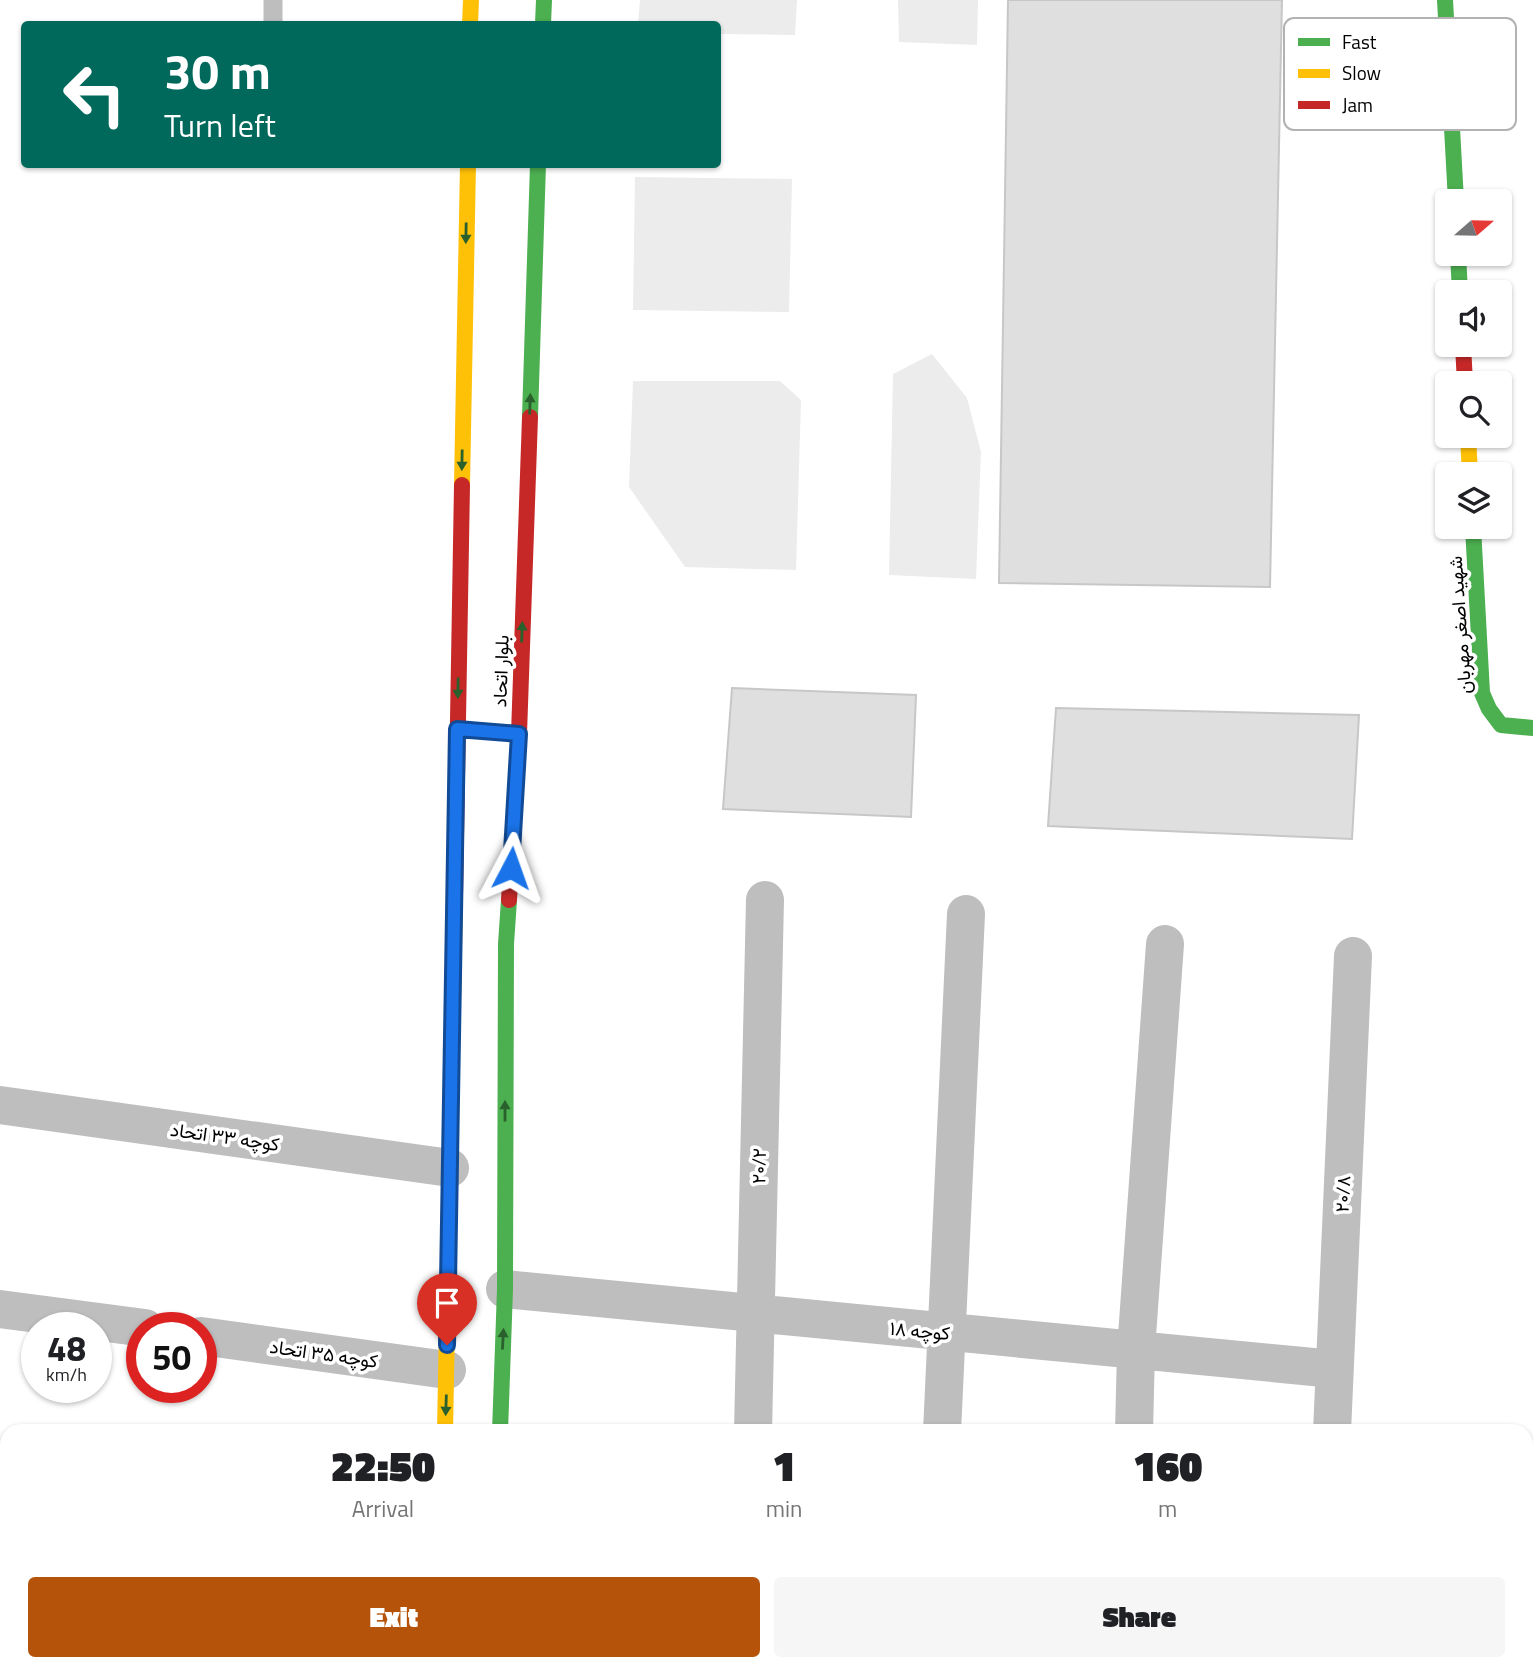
<!DOCTYPE html>
<html lang="en">
<head>
<meta charset="utf-8">
<style>
	body { margin:0; font-family:"Titillium Web",Vazirmatn,sans-serif; background:#f6f6f6; color:#202124; height:100vh; display:flex; flex-direction:column; font-size:26px; white-space:nowrap }
	* { box-sizing:border-box; margin:0 }
	p { font-size:23px; color:#757577 }
	.icon { flex:none; width:38px; height:38px; fill:none; stroke:currentColor; stroke-width:2; stroke-linecap:round; stroke-linejoin:round }
	.map { position:relative; flex:1; overflow:hidden }
	.side { position:absolute; left:0px; top:1424px; width:1533px; height:247px; display:flex; flex-direction:column; background:#fff; border-radius:21px 21px 0 0; box-shadow:0 2px 5px #0004 }
	.side>* { flex:none }
	.top-card { position:absolute; left:21px; top:21px; width:700px; height:147px; border-radius:7px; box-shadow:0 2px 5px #0004; background:#00695c; color:#fff; overflow:hidden }
	.needle { width:46px; rotate:70deg }
	.controls { position:absolute; left:1435px; top:189px; display:grid; gap:14px }
	.controls a { display:grid; place-items:center; width:77px; height:77px; border-radius:7px; background:#fff; box-shadow:0 2px 5px #0004; font-size:35px }
	.speed { position:absolute; left:21px; top:1312px; display:flex; gap:14px; font-size:35px; font-weight:700; text-align:center }
	.speed>* { display:grid; place-content:center; width:91px; height:91px; border-radius:50%; background:#fff; box-shadow:0 2px 5px #0004; line-height:1 }
	.speed small { font-size:18px; font-weight:400 }
	.speed .limit { border:10px solid #d22; background:#fff; color:#111 }
	.pin { position:absolute; display:grid; place-items:center; width:60px; height:60px; color:#fff; margin:-72px -30px; border-radius:50% 50% 50% 0; rotate:-45deg; box-shadow:0 0 7px #0007 }
	.pin .icon { rotate:45deg }
	.me { position:absolute; width:77px; margin:-38px; rotate:4deg; stroke-linejoin:round; filter:drop-shadow(0 0 5px #0008) }
	.turn { display:flex; align-items:center; gap:24px; height:147px; padding:0 28px; font-size:32px }
	.turn .icon { width:91px; height:91px; stroke-width:2.5 }
	.turn b { display:block; font-size:49px; line-height:60px }
	.eta { display:flex; justify-content:space-evenly; align-items:center; height:119px; text-align:center }
	.eta b { font-size:42px; font-weight:800; line-height:49px }
	.button { display:flex; gap:14px; margin-top:auto; padding:14px 28px }
	.button a { flex:1; height:80px; border-radius:7px; background:#b45309; color:#fff; font-size:28px; font-weight:800; line-height:80px; text-align:center }
	.button a+a { background:#f6f6f6; color:#202124 }
	.map>svg:first-child { display:block }
</style>
</head>
<body>
<div class="map">
<svg width="1533" height="1670" viewBox="0 0 1533 1670">
	<rect width="100%" height="100%" fill="#fff"/>
	<path fill="#ececec" d="M640,0h157l-2,35 -77,-1v-10h-80z
		M898,0h80l-1,45 -78,-3z
		M635,177l157,2 -3,133 -156,-2z
		M932,354l35,44 14,54 -5,127 -87,-4 4,-201z
		M633,381h147l21,19 -5,170 -111,-3 -56,-80z"/>
	<path fill="#dfdfdf" stroke="#c7c7c7" stroke-width="2" d="M1008,0h274l-12,587 -271,-4z
		M732,688l184,7 -5,122 -188,-8z
		M1056,708l303,7 -7,124 -304,-13z"/>
	<g fill="none" stroke-linecap="round" stroke-linejoin="round">
		<path stroke="#bebebe" stroke-width="19" d="M273,24v-24"/>
		<path stroke="#bebebe" stroke-width="38" d="M0,1105l450,63
			M505,1289l829,80
			M0,1309l145,19
			M201,1336l246,34
			M753,1432l12,-532
			M942,1432l24,-518
			M1134,1432l2,-82 29,-406
			M1332,1432l21,-476
			M0,1571l7,1
			M751,1670v-6
			M934,1670v-6
			M1129,1670v-6
			M1325,1670v-6"/>
		<path stroke="#4caf50" stroke-width="16" d="M1445,0l11,201
			M543,24l1,-24
			M1458,254l2,38
			M530,417l8,-253
			M1473,527l9,166 7,16 12,16 32,3
			M500,1432l5,-143 1,-345 3,-44
			M436,1670l1,-6"/>
		<path stroke="#ffc107" stroke-width="16" d="M470,24l1,-24
			M1468,436l2,38
			M462,485l6,-321
			M445,1432l10,-536
			M492,1670l1,-6"/>
		<path stroke="#c62828" stroke-width="16" d="M1463,345l2,38
			M455,896l7,-411
			M509,900l10,-166 11,-317"/>
	</g>
	<defs><path id="oneway-solid" d="M-6-.8H1V-3.2L6.5 0L1 3.2V.8H-6Z" transform="scale(1.75)"/></defs>
	<g fill="#2a602c">
		<use href="#oneway-solid" transform="translate(466 233) rotate(91)"/>
		<use href="#oneway-solid" transform="translate(530 404) rotate(-88)"/>
		<use href="#oneway-solid" transform="translate(462 460) rotate(91)"/>
		<use href="#oneway-solid" transform="translate(522 632) rotate(-88)"/>
		<use href="#oneway-solid" transform="translate(458 688) rotate(91)"/>
		<use href="#oneway-solid" transform="translate(505 1111) rotate(-90)"/>
		<use href="#oneway-solid" transform="translate(503 1339) rotate(-87)"/>
		<use href="#oneway-solid" transform="translate(446 1405) rotate(92)"/>
	</g>
	<g fill="none" stroke-linecap="round" stroke-linejoin="round">
		<defs>
			<path id="route" d="M447,1345l10,-616 62,5 -8,134"/>
		</defs>
		<use href="#route" stroke="#114b97" stroke-width="18"/>
		<use href="#route" stroke="#1a73e8" stroke-width="12"/>
	</g>
	<g text-anchor="middle" dominant-baseline="central" stroke-width="7" stroke-linejoin="round" paint-order="stroke">
		<g font-size="19" fill="#000" stroke="#fff">
			<text transform="translate(1459 625) rotate(-94)">شهید اصغر مهربان</text>
			<text transform="translate(500 671) rotate(-88)">بلوار اتحاد</text>
			<text transform="translate(225 1136) rotate(8)">کوچه ۳۳ اتحاد</text>
			<text transform="translate(758 1166) rotate(-89)">۲۰/۲</text>
			<text transform="translate(1342 1194) rotate(-87)">۲۰/۸</text>
			<text transform="translate(920 1330) rotate(5)">کوچه ۱۸</text>
			<text transform="translate(324 1353) rotate(8)">کوچه ۳۵ اتحاد</text>
		</g>
	</g>
	<rect x="1284" y="18" width="232" height="112" rx="10" fill="#fff" stroke="#b2b2b2" stroke-width="2"/>
	<rect x="1298" y="38" width="32" height="8" fill="#4caf50"/>
	<rect x="1298" y="69" width="32" height="9" fill="#ffc107"/>
	<rect x="1298" y="101" width="32" height="8" fill="#c62828"/>
	<g font-size="19" fill="#000">
		<text x="1342" y="49">Fast</text>
		<text x="1342" y="80">Slow</text>
		<text x="1342" y="112">Jam</text>
	</g>
</svg>
<div class="controls">
<a><svg class="needle" viewBox="-14 -14 28 28"><path d="M0-13l5 13h-10z" fill="#e53935"/><path d="M0 13l5-13h-10z" fill="#757577"/></svg></a>
<a><svg class="icon" aria-label="sound" viewBox="0 0 24 24"><path d="M4 9h4l5-4v14l-5-4H4zM17 9q2 3 0 6"/></svg></a>
<a><svg class="icon" aria-label="search" viewBox="0 0 24 24"><circle cx="10" cy="10" r="6"/><path d="M15 15l6 6"/></svg></a>
<a><svg class="icon" aria-label="layers" viewBox="0 0 24 24"><path d="M12 4l9 5-9 5-9-5zM3 14l9 5 9-5"/></svg></a>
</div>
<div class="speed"><div>48<small>km/h</small></div><div class="limit">50</div></div>
<div class="pin" style="left:447px;top:1345px;background:#d93025"><svg class="icon" aria-label="arrive" viewBox="0 0 24 24"><path d="M6 21V4h12l-3 4 3 4H6"/></svg></div>
<svg class="me" style="left:511px;top:868px" viewBox="-20 -20 40 40"><path d="M0-17L14 15 0 8-14 15z" fill="#1a73e8" stroke="#fff" stroke-width="4"/></svg>
<div class="top-card">
<div class="turn"><svg class="icon" aria-label="left" viewBox="0 0 24 24"><path d="M17 20v-9H6M10 6l-5 5 5 5"/></svg><div><b>30 m</b>Turn left</div></div>
</div>
<section class="side">
<div class="eta">
<div><b>22:50</b><p>Arrival</p></div>
<div><b>1</b><p>min</p></div>
<div><b>160</b><p>m</p></div>
</div>
<div class="button"><a>Exit</a><a>Share</a></div>
</section>
</div>
</body>
</html>
